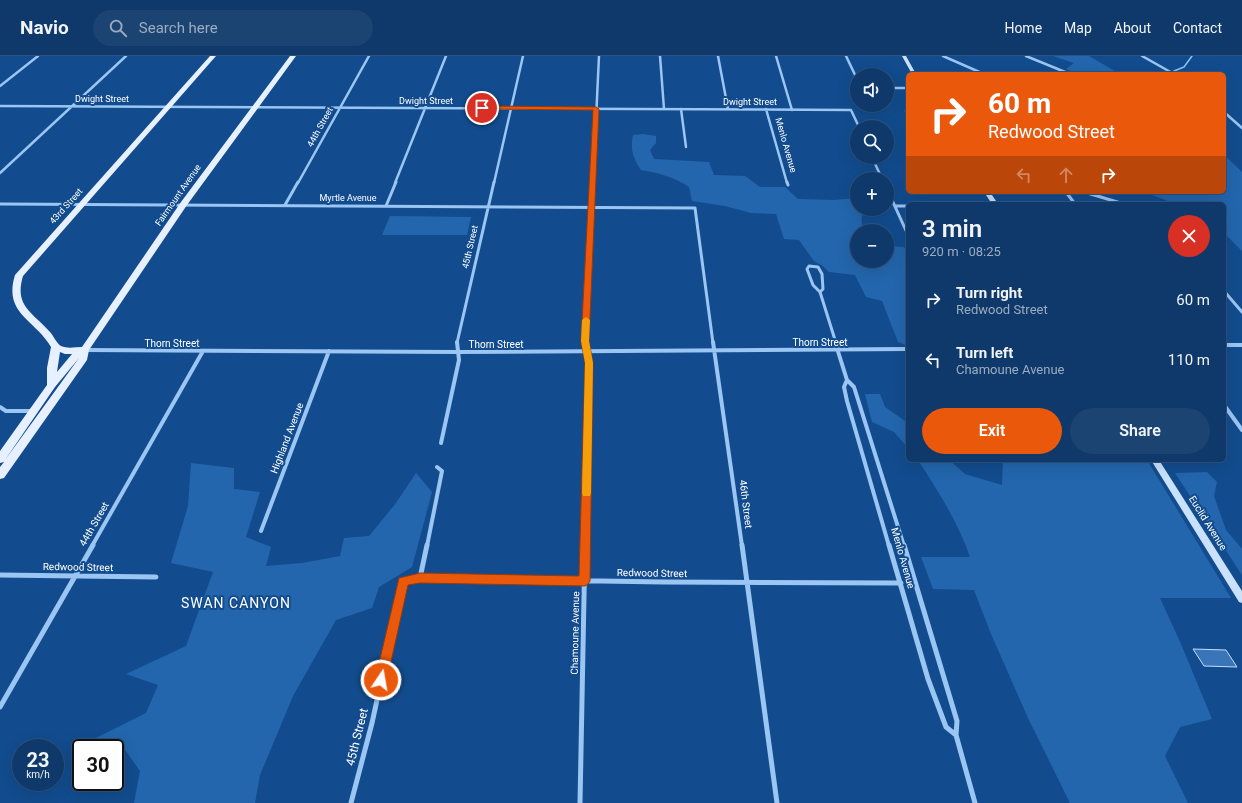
<!DOCTYPE html>
<html lang="en">
<head>
<meta charset="utf-8">
<style>
	body { margin:0; font-family:Roboto,sans-serif; background:#1c4472; color:#f1f3f6; height:100vh; display:flex; flex-direction:column; font-size:15px; white-space:nowrap }
	* { box-sizing:border-box; margin:0 }
	p { font-size:13px; color:#9bacc1 }
	.icon { flex:none; width:22px; height:22px; fill:none; stroke:currentColor; stroke-width:2; stroke-linecap:round; stroke-linejoin:round }
	.map { position:relative; flex:1; overflow:hidden }
	.panel { position:absolute; left:906px; top:146px; width:320px; height:260px; display:flex; flex-direction:column; background:#0e396a; border-radius:6px; box-shadow:0 4px 16px #0002,0 0 0 1px #2e537e }
	.panel>* { flex:none }
	.top-card { position:absolute; left:906px; top:16px; width:320px; height:122px; border-radius:6px; box-shadow:0 4px 16px #0002,0 0 0 1px #2e537e; background:#ea580c; color:#fff; overflow:hidden }
	.controls { position:absolute; left:850px; top:12px; display:grid; gap:8px }
	.controls a { display:grid; place-items:center; width:44px; height:44px; border-radius:50%; background:#0e396a; box-shadow:0 4px 16px #0002,0 0 0 1px #2e537e; font-size:20px }
	.speed { position:absolute; left:12px; top:683px; display:flex; gap:8px; font-size:20px; font-weight:700; text-align:center }
	.speed>* { display:grid; place-content:center; width:52px; height:52px; border-radius:50%; background:#0e396a; box-shadow:0 4px 16px #0002,0 0 0 1px #2e537e; line-height:1 }
	.speed small { font-size:10px; font-weight:400 }
	.speed .limit { border:2px solid #111; border-radius:6px; background:#fff; color:#111 }
	.pin { position:absolute; display:grid; place-items:center; width:34px; height:34px; color:#fff; margin:-17px; border:2px solid #fff; border-radius:50%; box-shadow:0 1px 4px #0007 }
	.me { position:absolute; width:44px; margin:-22px; rotate:12deg; stroke-linejoin:round; filter:drop-shadow(0 0 3px #0008) }
	.turn { display:flex; align-items:center; gap:14px; height:84px; padding:0 16px; font-size:18px }
	.turn .icon { width:52px; height:52px; stroke-width:2.5 }
	.turn b { display:block; font-size:28px; line-height:34px }
	.lanes { display:flex; align-items:center; height:38px; padding:0 16px; background:#0003; justify-content:center; gap:20px; direction:ltr }
	.lanes .off { opacity:.35 }
	.round { display:grid; place-items:center; flex:none; width:42px; height:42px; border-radius:21px; background:#1c4472 }
	.headline { display:flex; align-items:center; justify-content:space-between; height:68px; padding:0 16px }
	h1 { font-size:24px; font-weight:600; line-height:30px }
	.primary-button { display:flex; gap:8px; margin-top:auto; padding:8px 16px }
	.primary-button a { flex:1; height:46px; border-radius:24px; background:#ea580c; color:#fff; font-size:16px; font-weight:600; line-height:46px; text-align:center }
	.primary-button a+a { background:#1c4472; color:#f1f3f6 }
	ul { padding:0; list-style:none }
	li { display:flex; align-items:center; gap:12px; height:60px; padding:0 16px }
	li div { flex:1 }
	li b { display:block; font-size:15px }
	li em { font-style:normal }
	header { display:flex; align-items:center; gap:24px; box-sizing:border-box; height:56px; padding:0 20px; background:#0e396a; border-bottom:1px solid #2e537e }
	header strong { font-size:19px }
	nav { display:flex; gap:22px; margin-inline-start:auto; font-size:14px }
	.search { width:280px; height:36px; background:#1c4472; display:flex; align-items:center; gap:10px; box-sizing:border-box; padding:0 14px; border-radius:22px; color:#9bacc1; font-size:15px }
	.map>svg:first-child { display:block }
</style>
</head>
<body>
<header>
<strong>Navio</strong>
<div class="search"><svg class="icon" aria-label="search" viewBox="0 0 24 24"><circle cx="10" cy="10" r="6"/><path d="M15 15l6 6"/></svg>Search here</div>
<nav><a>Home</a><a>Map</a><a>About</a><a>Contact</a></nav>
</header>
<div class="map">
<svg width="1242" height="747" viewBox="0 0 1242 747">
	<rect width="100%" height="100%" fill="#124c8e"/>
	<path fill="#2366ad" d="M1053,0h36l31,18h-22l-9,-2 -13,1 -10,-4 8,-6z
		M643,78l13,2v7l-6,7 4,9 55,3 5,13 31,1 15,11h25l13,12 36,1 23,-2v11h8c-4,7 -5,15 0,22h-8v30h30v-15l17,1 4,8v91l-10,-4 -16,-41 -16,-4 -11,-22 -26,-3 -6,-6 -9,-5 -15,-21 -15,-1 -8,-25 -25,-1 -26,-7 -33,-5 -3,-14c-15,-10 -30,-14 -48,-17 -8,-12 -11,-21 -8,-35z
		M1224,99l18,17v79l-18,-18v-29h-48l-32,-12h80z
		M390,160l81,1 -4,18h-85z
		M865,338h15l5,13 23,16v25l-14,-16 -22,-10z
		M918,404h31l16,14 37,11 1,-25h144l84,138h-71l21,46 31,75 -32,8 -15,29 23,47h-118l-42,-85 -37,-84 -17,-44 -41,-1 -12,-32h49c-12,-35 -32,-66 -52,-97z
		M191,407l43,5v21l26,3 -14,45 25,10 -5,19 36,-3 38,-7 4,-18 25,-2 27,-33 20,-30 16,19 -20,75 -33,20 -7,21 -36,12 -43,76 -33,79 -5,28h-121l6,-32 -19,-27 -33,-2 58,-29 12,-28 -32,-11 60,-28 27,-74 -42,-9 17,-57z
		M1207,416l10,10 -3,14 12,34 16,19v26l-67,-102z"/>
	<g fill="none" stroke-linecap="round" stroke-linejoin="round">
		<path stroke="#8dc0f5" stroke-width="1.5" d="M1174,15l10,-4 8,-11"/>
	</g>
	<path fill="#3a76b7" stroke="#c2defd" d="M1193,593l33,1 11,17 -33,-1z"/>
	<g fill="none" stroke-linecap="round" stroke-linejoin="round">
		<path stroke="#9bc5f2" stroke-width="2.5" d="M660,0l4,53
			M718,0l10,53
			M776,0l16,54
			M846,0l11,23
			M943,0l41,18
			M1026,0l44,18
			M1142,0l32,18
			M0,30l38,-30
			M887,32h21
			M0,50l851,4 8,17
			M681,53l5,38
			M766,53l21,74
			M906,55h2
			M1224,56l18,16
			M872,101l10,22
			M0,117l126,-117
			M298,127l71,-127
			M395,127l51,-127
			M494,127l29,-127
			M593,127l6,-127"/>
		<path stroke="#9bc5f2" stroke-width="3" d="M787,126l1,3
			M887,133l21,46
			M1066,136l9,12
			M1084,136l40,12
			M0,148l695,4 18,135
			M285,149l13,-23
			M386,150l10,-24
			M895,150h13
			M809,210l9,1 4,7 1,15 -3,3 -7,-7 -6,-16z
			M1224,235l18,21
			M820,236l16,51
			M457,287l37,-161
			M585,287l8,-161"/>
		<path stroke="#9bc5f2" stroke-width="4" d="M585,286l4,21 -4,183
			M713,286l29,204
			M835,286l12,38 7,7 50,159
			M1224,289h18
			M85,294l374,2 449,-3
			M847,324l-3,7 3,14 42,145
			M1224,349l18,25
			M0,351l6,4h27
			M441,387l18,-83 -2,-18
			M261,475l68,-180
			M92,490l111,-195
			M427,490l15,-75 -5,-4"/>
		<path stroke="#9bc5f2" stroke-width="5" d="M742,489l35,258
			M889,489l39,134 18,48 10,8
			M904,489l53,176 -1,14 19,68
			M0,519l156,2
			M420,522l7,-33
			M0,651l93,-162
			M351,747l21,-80 31,-142 17,-3 243,4 238,1
			M580,747l5,-258"/>
		<path fill="#cae1fc" fill-rule="evenodd" d="M902,0h4l10,18h-4z
			M984,136h6l8,12h-6z
			M1151,404h8l83,131v12l-3,-1z"/>
		<path fill="#e6f0ff" fill-rule="evenodd" d="M210,0h6l-193,220c-9,30 9,36 27,56 4,4 6,11 11,14 7,3 14,1 21,1l99,-145 109,-146h6l-109,149 -98,145 -2,10 -83,118 -4,1v-12l4,-5 -4,1v-12l47,-66v-17l4,-21c-16,-28 -48,-33 -36,-72zM60,296l5,2h7l-15,18zM79,302l-74,102 50,-73z"/>
	</g>
	<path fill="#ea580c" stroke="#983908" d="M482,50l114,1 3,2 -10,232 4,22 -3,218 -2,3 -3,2 -165,-3 -12,2 -21,95 -2,4 -4,2 -4,-2 -2,-4 24,-102 21,-5 159,3 6,-213 -4,-22 12,-231 -113,-1 -1,-1z"/>
	<path fill="#f59e0b" d="M586,261l4,3 -1,21 4,22 -2,130 -1,3h-7l-1,-3 3,-130 -4,-22 1,-21z"/>
	<g text-anchor="middle" dominant-baseline="central" stroke-width="4" stroke-linejoin="round" paint-order="stroke">
		<g font-size="9" fill="#fff" stroke="#124c8e">
			<text x="102" y="43">Dwight Street</text>
			<text x="426" y="45">Dwight Street</text>
			<text x="750" y="46">Dwight Street</text>
			<text transform="translate(320 71) rotate(-61)">44th Street</text>
			<text transform="translate(786 89) rotate(74)">Menlo Avenue</text>
			<text transform="translate(178 139) rotate(-55)">Fairmount Avenue</text>
			<text x="348" y="142">Myrtle Avenue</text>
			<text transform="translate(66 150) rotate(-48)">43rd Street</text>
			<text transform="translate(470 191) rotate(-77)">45th Street</text>
		</g>
		<g font-size="10" fill="#fff" stroke="#124c8e">
			<text x="820" y="286">Thorn Street</text>
			<text x="172" y="287">Thorn Street</text>
			<text x="496" y="288">Thorn Street</text>
			<text transform="translate(287 382) rotate(-69)">Highland Avenue</text>
			<text transform="translate(746 448) rotate(83)">46th Street</text>
			<text transform="translate(1208 467) rotate(58)">Euclid Avenue</text>
			<text transform="translate(94 468) rotate(-60)">44th Street</text>
			<text transform="translate(903 502) rotate(74)">Menlo Avenue</text>
			<text transform="translate(78 511) rotate(1)">Redwood Street</text>
			<text transform="translate(652 517) rotate(1)">Redwood Street</text>
			<text transform="translate(575 577) rotate(-89)">Chamoune Avenue</text>
		</g>
		<g font-size="12" fill="#fff" stroke="#124c8e">
			<text transform="translate(357 681) rotate(-76)">45th Street</text>
		</g>
		<g font-size="14" letter-spacing="1" fill="#fff" stroke="#124c8e">
			<text x="236" y="547">SWAN CANYON</text>
		</g>
	</g>
</svg>
<div class="controls">
<a><svg class="icon" aria-label="sound" viewBox="0 0 24 24"><path d="M4 9h4l5-4v14l-5-4H4zM17 9q2 3 0 6"/></svg></a>
<a><svg class="icon" aria-label="search" viewBox="0 0 24 24"><circle cx="10" cy="10" r="6"/><path d="M15 15l6 6"/></svg></a>
<a>+</a>
<a>−</a>
</div>
<div class="speed"><div>23<small>km/h</small></div><div class="limit">30</div></div>
<div class="pin" style="left:482px;top:52px;background:#d93025"><svg class="icon" aria-label="arrive" viewBox="0 0 24 24"><path d="M6 21V4h12l-3 4 3 4H6"/></svg></div>
<svg class="me" style="left:381px;top:624px" viewBox="-20 -20 40 40"><circle r="17" fill="#ea580c" stroke="#fff" stroke-width="3"/><path d="M0-11L8 9 0 5-8 9z" fill="#fff"/></svg>
<div class="top-card">
<div class="turn"><svg class="icon" aria-label="right" viewBox="0 0 24 24"><path d="M7 20v-9h11M14 6l5 5-5 5"/></svg><div><b>60 m</b>Redwood Street</div></div>
<div class="lanes"><svg class="icon off" aria-label="left" viewBox="0 0 24 24"><path d="M17 20v-9H6M10 6l-5 5 5 5"/></svg><svg class="icon off" aria-label="ahead" viewBox="0 0 24 24"><path d="M12 20V5M6 11l6-6 6 6"/></svg><svg class="icon" aria-label="right" viewBox="0 0 24 24"><path d="M7 20v-9h11M14 6l5 5-5 5"/></svg></div>
</div>
<section class="panel">
<div class="headline"><div><h1>3 min</h1><p>920 m · 08:25</p></div><a class="round" style="background:#d93025;color:#fff"><svg class="icon" aria-label="close" viewBox="0 0 24 24"><path d="M6 6l12 12M18 6L6 18"/></svg></a></div>
<ul>
<li><svg class="icon" aria-label="right" viewBox="0 0 24 24"><path d="M7 20v-9h11M14 6l5 5-5 5"/></svg><div><b>Turn right</b><p>Redwood Street</p></div><em>60 m</em></li>
<li><svg class="icon" aria-label="left" viewBox="0 0 24 24"><path d="M17 20v-9H6M10 6l-5 5 5 5"/></svg><div><b>Turn left</b><p>Chamoune Avenue</p></div><em>110 m</em></li>
</ul>
<div class="primary-button"><a>Exit</a><a>Share</a></div>
</section>
</div>
</body>
</html>
